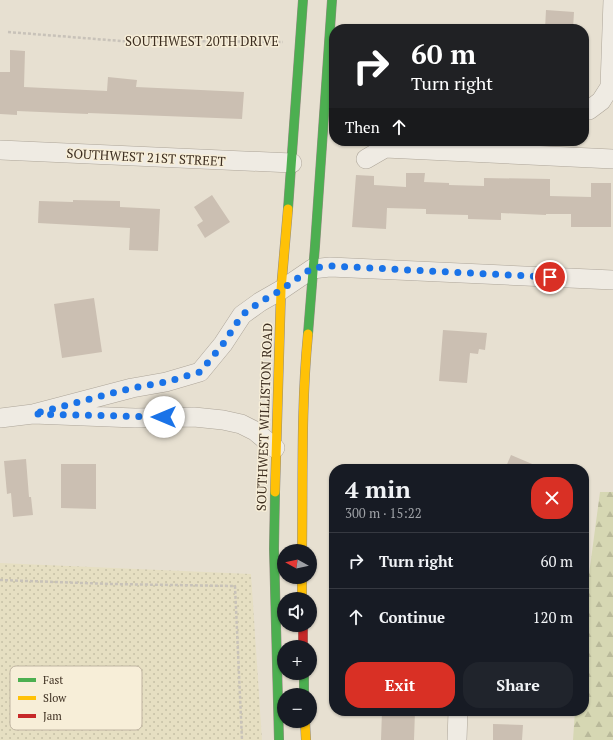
<!DOCTYPE html>
<html lang="en">
<head>
<meta charset="utf-8">
<style>
	body { margin:0; font-family:"PT Serif",serif; background:#20242c; color:#f1f3f6; height:100vh; display:flex; flex-direction:column; font-size:15px; white-space:nowrap }
	* { box-sizing:border-box; margin:0 }
	p { font-size:13px; color:#9ea1a6 }
	.icon { flex:none; width:22px; height:22px; fill:none; stroke:currentColor; stroke-width:2; stroke-linecap:round; stroke-linejoin:round }
	.map { position:relative; flex:1; overflow:hidden }
	.drawer { position:absolute; left:329px; top:464px; width:260px; height:252px; display:flex; flex-direction:column; background:#171b24; border-radius:16px; box-shadow:0 1px 3px #0004 }
	.drawer>* { flex:none }
	.guide { position:absolute; left:329px; top:24px; width:260px; height:122px; border-radius:16px; box-shadow:0 1px 3px #0004; background:#202124; color:#fff; overflow:hidden }
	.needle { width:26px; rotate:278deg }
	.controls { position:absolute; left:277px; top:544px; display:grid; gap:8px }
	.controls a { display:grid; place-items:center; width:40px; height:40px; border-radius:50%; background:#171b24; box-shadow:0 1px 3px #0004; font-size:20px }
	.pin { position:absolute; display:grid; place-items:center; width:34px; height:34px; color:#fff; margin:-17px; border:2px solid #fff; border-radius:50%; box-shadow:0 1px 4px #0007 }
	.me { position:absolute; width:44px; margin:-22px; rotate:270deg; stroke-linejoin:round; filter:drop-shadow(0 0 3px #0008) }
	.turn { display:flex; align-items:center; gap:14px; height:84px; padding:0 16px; font-size:18px }
	.turn .icon { width:52px; height:52px; stroke-width:2.5 }
	.turn b { display:block; font-size:28px; line-height:34px }
	.then { display:flex; align-items:center; height:38px; padding:0 16px; background:#0003; gap:8px; font-size:15px }
	.round { display:grid; place-items:center; flex:none; width:42px; height:42px; border-radius:16px; background:#20242c }
	.head { display:flex; align-items:center; justify-content:space-between; height:68px; padding:0 16px }
	h1 { font-size:24px; font-weight:700; line-height:30px }
	.primary-button { display:flex; gap:8px; margin-top:auto; padding:8px 16px }
	.primary-button a { flex:1; height:46px; border-radius:16px; background:#d93025; color:#fff; font-size:16px; font-weight:700; line-height:46px; text-align:center }
	.primary-button a+a { background:#20242c; color:#f1f3f6 }
	ul { padding:0; list-style:none }
	li { display:flex; align-items:center; gap:12px; height:56px; padding:0 16px; border-top:1px solid #363941 }
	li div { flex:1 }
	li b { display:block; font-size:15px }
	li em { font-style:normal }
	.map>svg:first-child { display:block }
</style>
</head>
<body>
<div class="map">
<svg width="613" height="740" viewBox="0 0 613 740">
	<defs>
		<pattern id="farmland-dots" width="8" height="8" patternUnits="userSpaceOnUse"><rect width="8" height="8" fill="#e6dfc2"/><path d="M2 2h.1M6 6h.1" fill="none" stroke="#c6c0a6" stroke-width="1.8" stroke-linecap="round"/></pattern>
		<pattern id="forest-firs" width="22" height="20" patternUnits="userSpaceOnUse"><rect width="22" height="20" fill="#d6d7b3"/><path d="M5 1l3.5 6h-7zM16 11l3.5 6h-7z" fill="#b9b99a"/></pattern>
	</defs>
	<rect width="100%" height="100%" fill="#e7e0d1"/>
	<path fill="url(#farmland-dots)" d="M0,563l251,11 11,166h-262z"/>
	<path fill="url(#forest-firs)" d="M600,492h13v248h-40l2,-29h9v-99z"/>
	<path fill="#cbbfb2" d="M546,10l28,2 -1,17h-28z
		M10,50l15,1 -1,36 83,4 1,-14 29,3 -1,7 108,5 -2,27 -154,-6v1l-71,-3v4l-17,-1v-42h10z
		M406,173h19l-1,9 25,1v2l35,1v-8l66,1v17l41,1v-14h20v44h-40v-13h-25v1l-45,-2v7l-33,-1v-4l-42,-1v-5l-39,-1 -1,21 -34,-2 4,-52 18,1v9l32,2z
		M212,195l18,27 -25,16 -8,-13 6,-4 -9,-14z
		M73,200l47,1v6l40,2 -2,42 -29,-1 1,-22 -92,-5 1,-22 34,1z
		M94,298l8,54 -40,6 -8,-54z
		M443,330l44,3 -2,17 -6,-1 -1,5 -8,-1 -3,30 -28,-2z
		M511,455l33,14h-39z
		M26,459l3,38h2l2,18 -20,2 -2,-24 -4,1 -3,-33z
		M61,464h35v45l-35,-1z
		M382,711h33l-1,29h-33z
		M493,724l30,1 -1,15h-29z"/>
	<g fill="none" stroke-linecap="round" stroke-linejoin="round">
		<defs>
			<path id="street" d="M584,109l5,1 12,-9 9,-14 3,-87
				M0,150l292,13
				M366,159l19,-11 228,11
				M33,414l99,-26 34,-6 34,-10 23,-28 19,-29 18,-13 21,-12 31,-21 18,-2 283,13
				M0,418l33,-4 102,4 59,-1 29,3 18,4 14,7 20,17
				M457,740l1,-29"/>
			<path id="fast" d="M288,209l15,-209
				M308,334l7,-88 17,-246
				M275,492l-1,57 5,191
				M304,673v22"/>
			<path id="slow" d="M275,492l6,-202 7,-81
				M302,551c1,-72 -1,-145 6,-217
				M302,577v22
				M305,721l1,19"/>
			<path id="jam" d="M303,625v22"/>
		</defs>
		<use href="#street" stroke="#ada599" stroke-width="20"/>
		<use href="#fast" stroke="#928b80" stroke-width="10"/>
		<use href="#slow" stroke="#928b80" stroke-width="10"/>
		<use href="#jam" stroke="#928b80" stroke-width="10"/>
		<path stroke="#c8c2b9" stroke-width="2.5" stroke-dasharray="3 2" stroke-linecap="butt" d="M8,32l138,11 25,-2 112,1
			M0,580l111,4 124,2 7,154"/>
		<use href="#street" stroke="#efebe3" stroke-width="19"/>
		<use href="#fast" stroke="#4caf50" stroke-width="9"/>
		<use href="#slow" stroke="#ffc107" stroke-width="9"/>
		<use href="#jam" stroke="#c62828" stroke-width="9"/>
	</g>
	<g fill="none" stroke-linecap="round" stroke-linejoin="round">
		<path stroke="#1a73e8" stroke-width="7" stroke-dasharray="0 12.6" d="M164,417l-131,-3 99,-26 34,-6 34,-10 23,-28 19,-29 18,-13 21,-12 31,-22 18,-2 220,11"/>
	</g>
	<g text-anchor="middle" dominant-baseline="central" stroke-width="3" stroke-linejoin="round" paint-order="stroke">
		<g font-size="13" fill="#3d2e20" stroke="#f7eed8">
			<text x="202" y="41">SOUTHWEST 20TH DRIVE</text>
			<text transform="translate(146 157) rotate(3)">SOUTHWEST 21ST STREET</text>
			<text transform="translate(264 417) rotate(-88)">SOUTHWEST WILLISTON ROAD</text>
		</g>
	</g>
	<rect x="10" y="666" width="132" height="64" rx="6" fill="#f7eed8" stroke="#bfb4a1" stroke-width="1"/>
	<rect x="18" y="678" width="18" height="4" fill="#4caf50"/>
	<rect x="18" y="696" width="18" height="4" fill="#ffc107"/>
	<rect x="18" y="714" width="18" height="4" fill="#c62828"/>
	<g font-size="11" fill="#3d2e20">
		<text x="43" y="684">Fast</text>
		<text x="43" y="702">Slow</text>
		<text x="43" y="720">Jam</text>
	</g>
</svg>
<div class="controls">
<a><svg class="needle" viewBox="-14 -14 28 28"><path d="M0-13l5 13h-10z" fill="#e53935"/><path d="M0 13l5-13h-10z" fill="#9ea1a6"/></svg></a>
<a><svg class="icon" aria-label="sound" viewBox="0 0 24 24"><path d="M4 9h4l5-4v14l-5-4H4zM17 9q2 3 0 6"/></svg></a>
<a>+</a>
<a>−</a>
</div>
<div class="pin" style="left:550px;top:277px;background:#d93025"><svg class="icon" aria-label="arrive" viewBox="0 0 24 24"><path d="M6 21V4h12l-3 4 3 4H6"/></svg></div>
<svg class="me" style="left:164px;top:417px" viewBox="-20 -20 40 40"><circle r="19" fill="#fff"/><path d="M0-13L10 11 0 6-10 11z" fill="#1a73e8"/></svg>
<div class="guide">
<div class="turn"><svg class="icon" aria-label="right" viewBox="0 0 24 24"><path d="M7 20v-9h11M14 6l5 5-5 5"/></svg><div><b>60 m</b>Turn right</div></div>
<div class="then">Then<svg class="icon" aria-label="ahead" viewBox="0 0 24 24"><path d="M12 20V5M6 11l6-6 6 6"/></svg></div>
</div>
<section class="drawer">
<div class="head"><div><h1>4 min</h1><p>300 m · 15:22</p></div><a class="round" style="background:#d93025;color:#fff"><svg class="icon" aria-label="close" viewBox="0 0 24 24"><path d="M6 6l12 12M18 6L6 18"/></svg></a></div>
<ul>
<li><svg class="icon" aria-label="right" viewBox="0 0 24 24"><path d="M7 20v-9h11M14 6l5 5-5 5"/></svg><div><b>Turn right</b></div><em>60 m</em></li>
<li><svg class="icon" aria-label="ahead" viewBox="0 0 24 24"><path d="M12 20V5M6 11l6-6 6 6"/></svg><div><b>Continue</b></div><em>120 m</em></li>
</ul>
<div class="primary-button"><a>Exit</a><a>Share</a></div>
</section>
</div>
</body>
</html>
